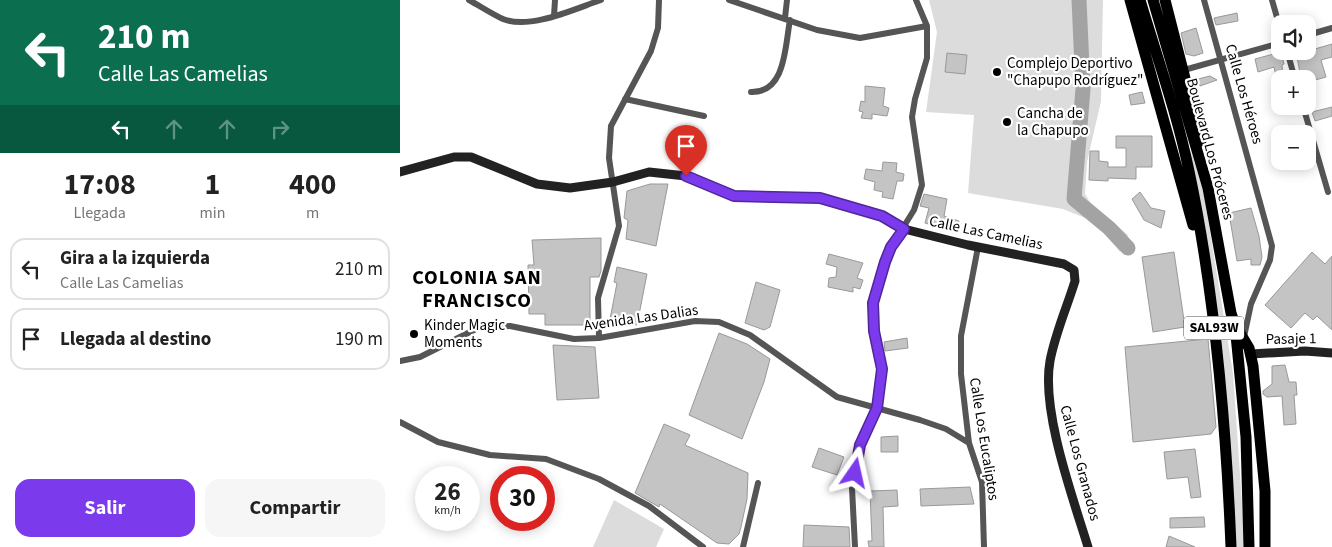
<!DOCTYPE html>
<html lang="es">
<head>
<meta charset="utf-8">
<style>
	body { margin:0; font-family:"Source Sans 3",sans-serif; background:#f6f6f6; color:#222; height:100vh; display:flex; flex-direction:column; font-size:19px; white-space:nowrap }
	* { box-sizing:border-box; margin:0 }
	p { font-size:16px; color:#767676 }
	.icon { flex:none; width:28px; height:28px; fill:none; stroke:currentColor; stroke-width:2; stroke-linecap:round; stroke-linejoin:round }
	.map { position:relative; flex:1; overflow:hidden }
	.panel { display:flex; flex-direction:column; background:#fff; width:400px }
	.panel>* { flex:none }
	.guide { background:#0b6e4f; color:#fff; overflow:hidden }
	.buttons { position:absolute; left:871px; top:15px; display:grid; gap:10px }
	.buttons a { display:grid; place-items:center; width:45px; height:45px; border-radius:10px; background:#fff; box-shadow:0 2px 12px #0003; font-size:25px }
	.speed { position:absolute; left:15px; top:466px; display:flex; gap:10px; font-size:25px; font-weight:700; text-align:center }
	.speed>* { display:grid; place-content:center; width:65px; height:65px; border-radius:50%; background:#fff; box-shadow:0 2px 12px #0003; line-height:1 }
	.speed small { font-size:12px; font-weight:400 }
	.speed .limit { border:8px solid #d22; background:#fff; color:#111 }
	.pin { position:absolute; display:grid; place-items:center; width:42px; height:42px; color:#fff; margin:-51px -21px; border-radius:50% 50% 50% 0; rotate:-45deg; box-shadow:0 0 5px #0007 }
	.pin .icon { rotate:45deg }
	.me { position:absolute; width:55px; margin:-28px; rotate:11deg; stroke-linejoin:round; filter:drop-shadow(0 0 4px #0008) }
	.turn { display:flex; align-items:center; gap:18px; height:105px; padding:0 15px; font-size:22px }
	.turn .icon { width:65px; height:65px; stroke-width:2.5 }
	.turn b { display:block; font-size:35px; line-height:42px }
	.lanes { display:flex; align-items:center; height:48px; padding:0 15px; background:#0003; justify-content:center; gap:25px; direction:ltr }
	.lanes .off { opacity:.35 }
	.eta { display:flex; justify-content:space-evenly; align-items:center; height:85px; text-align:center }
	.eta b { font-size:30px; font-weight:700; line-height:35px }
	.cta { display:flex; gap:10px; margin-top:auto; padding:10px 15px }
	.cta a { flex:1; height:58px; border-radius:15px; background:#7c3aed; color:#fff; font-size:20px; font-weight:700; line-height:58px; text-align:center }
	.cta a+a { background:#f6f6f6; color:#222 }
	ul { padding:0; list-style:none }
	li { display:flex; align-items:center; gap:15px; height:62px; margin:0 10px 8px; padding:0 5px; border:2px solid #e0e0e0; border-radius:15px }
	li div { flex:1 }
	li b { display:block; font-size:19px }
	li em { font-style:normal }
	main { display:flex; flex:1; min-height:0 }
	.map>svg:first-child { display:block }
</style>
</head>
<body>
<main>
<section class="panel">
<div class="guide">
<div class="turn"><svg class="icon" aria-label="left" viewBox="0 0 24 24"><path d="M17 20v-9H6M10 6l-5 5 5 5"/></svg><div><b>210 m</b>Calle Las Camelias</div></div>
<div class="lanes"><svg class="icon" aria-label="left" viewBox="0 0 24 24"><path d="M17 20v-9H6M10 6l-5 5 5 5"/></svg><svg class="icon off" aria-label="ahead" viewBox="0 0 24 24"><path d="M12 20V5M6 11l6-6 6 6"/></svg><svg class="icon off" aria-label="ahead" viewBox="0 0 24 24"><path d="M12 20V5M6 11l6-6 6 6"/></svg><svg class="icon off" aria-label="right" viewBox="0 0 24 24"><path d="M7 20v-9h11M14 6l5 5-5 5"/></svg></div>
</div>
<div class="eta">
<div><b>17:08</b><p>Llegada</p></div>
<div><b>1</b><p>min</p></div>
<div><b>400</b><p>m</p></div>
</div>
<ul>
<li><svg class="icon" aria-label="left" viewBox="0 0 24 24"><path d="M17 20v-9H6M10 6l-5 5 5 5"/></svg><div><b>Gira a la izquierda</b><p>Calle Las Camelias</p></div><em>210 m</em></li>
<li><svg class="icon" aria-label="arrive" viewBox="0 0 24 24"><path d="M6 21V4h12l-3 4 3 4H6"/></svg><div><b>Llegada al destino</b></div><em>190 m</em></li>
</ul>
<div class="cta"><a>Salir</a><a>Compartir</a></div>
</section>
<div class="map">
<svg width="932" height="547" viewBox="0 0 932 547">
	<rect width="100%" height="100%" fill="#fff"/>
	<path fill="#dcdcdc" d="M529,0h174l-2,101 -14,61 -2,32 5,8 38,33 -8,17 -25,-30 -32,-13 -95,-16 6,-78 -48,-3 11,-80z
		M791,151l12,38 30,184 12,174h-10z
		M214,500l50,29 -8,18h-63z"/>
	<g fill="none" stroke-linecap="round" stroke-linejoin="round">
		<path stroke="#a3a3a3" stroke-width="15" d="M679,0l4,89 -9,110 35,29 19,20"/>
	</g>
	<path fill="#c4c4c4" stroke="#999" d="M837,13l1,8 -22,4 -2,-7z
		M796,28l7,25 -9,3 -8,-2 -5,-21z
		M932,44v13l-11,3 5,17 -18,5v-3h-7l-5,-28h12z
		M881,52l3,12 -2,1 1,11 -7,1 -2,-10 -16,5 -3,-13z
		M547,53l20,2 -2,19 -20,-2z
		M810,76l7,4 -17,6 -2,-7z
		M465,86l20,2 -2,18 6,2 -2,8 -15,-2v5l-11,-1 2,-6 -4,-1 2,-10 4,1z
		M742,92l3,11 -14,2 -2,-10z
		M932,107v9l-17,5 -3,-9z
		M716,136h36v31h-16v12l-28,-1v3l-19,-1 1,-29h9v10l9,1v5h18v-19h-10z
		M483,162l14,1 -1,9 8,2 -1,7h-6l-4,18 -11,-2 1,-5 -9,-2 1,-8 -11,-3 2,-10 16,2z
		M250,184h18l-12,62 -30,-7 2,-19 -4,-2 3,-27z
		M740,192l11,16 14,3 -4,17 -17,-8 -12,-21z
		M524,194l23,5 -3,17 15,5 -3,11 -31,-9 4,-15 -9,-2z
		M851,208l8,28 3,21 -2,8h-9v-6l-14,2 -8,-48z
		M201,238v33l-2,6h-9v48h-45v-11h-16l-1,-49h6l-2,-25z
		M774,252l11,75 -32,5 -11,-75z
		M912,252l13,12 7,-8v74l-15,-14 -4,4 -8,-7 -14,15 -26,-23z
		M429,254l34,9 -6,15 6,2 -3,9 -7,-2v5l-25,-5 1,-9 7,-1 1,-10 -11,-3z
		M217,267l30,7 -10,51 -27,-6 7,-36 -3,-1z
		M356,282l24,8 -10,37 -6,3 -19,-7z
		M319,333l28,11 23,15 -6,23 -22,57 -53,-24z
		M507,338l1,10 -23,3 -1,-9z
		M808,339l8,88 -5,7 -78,8 -8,-95z
		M153,345l42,2 4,51 -42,2z
		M885,365l4,17h7l1,13h-3l2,29 -12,1 -2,-29 -15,1 -4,-3v-3l9,-7v-18z
		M264,424l26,11 -5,10 63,28 -1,26 -6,28 -2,7 -10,10 -12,-1 -57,-39 -1,3 -24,-14z
		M498,436v16h-17v-15z
		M419,448l25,9 -7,18 -25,-8z
		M795,449l6,48 -10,1 -3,-21 -21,2 -3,-27z
		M570,487l4,17 -53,2 -1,-17z
		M497,490l1,16 -15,1 1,40h-15l-1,-6h4l-2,-50z
		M804,517l1,10 -35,1v-10z
		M404,525l45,2 1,20h-47z
		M769,536l26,11h-29z"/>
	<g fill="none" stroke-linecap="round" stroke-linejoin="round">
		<path stroke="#555" stroke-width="6" d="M69,0c11,6 23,14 34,19 27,11 71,-10 98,-19
			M329,0l88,30 43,8 67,-12
			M804,0l68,246 -2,14 -19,44 -7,33
			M872,0l8,28
			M154,16l1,-16
			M385,18l2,-18
			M908,35l24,-7
			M887,51l8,28
			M784,70l96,-27
			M351,92c35,1 34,-46 39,-72
			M225,99l79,17
			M903,106l25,86
			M578,247l-17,89v38l8,69 13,39 2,65
			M199,338l-1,-40 21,-72 -10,-68 2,-32 40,-75 7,-23 1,-28
			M0,361l20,-4 60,-30 30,-1 64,13 25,-1 96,-17 24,1 31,13 87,62 83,23 26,9 23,14
			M0,422l38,20 52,13 56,4 53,20 50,27 54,41
			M343,547l15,-64
			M455,547l-3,-59 8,-43 17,-36 5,-40 -8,-38 -1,-28 6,-26 12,-30 23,-37 8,-25 -10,-68 3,-18 12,-41v-32l-11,-26"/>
		<path stroke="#222" stroke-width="9" d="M0,172l54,-15h17l66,27 33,4 43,-6 36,-10 37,4 48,19 86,3 63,18 21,13 64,16 96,19 10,6 1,11c-8,26 -20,53 -25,80 -9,50 23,137 38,186
			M851,354l54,-3 27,2"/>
		<path stroke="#000" stroke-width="11" d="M730,0l63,225
			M740,0c17,57 37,113 49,171 26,123 37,250 42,376
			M753,0l55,188 23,125 4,12 11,112 3,110
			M765,0l36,141
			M837,328l12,20 4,18 12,125v56"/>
	</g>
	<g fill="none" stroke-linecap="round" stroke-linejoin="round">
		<defs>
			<path id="route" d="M286,176l48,20 86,2 62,18 22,13 -13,18 -6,15 -12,41 1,28 8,38 -5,39 -17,37 -5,28"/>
		</defs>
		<use href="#route" stroke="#51269a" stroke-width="12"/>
		<use href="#route" stroke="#7c3aed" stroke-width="9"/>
	</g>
	<g fill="#000" stroke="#fff" stroke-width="2">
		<circle cx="597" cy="72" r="5"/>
		<circle cx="607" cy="122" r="5"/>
		<circle cx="14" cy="334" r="5"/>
	</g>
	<g text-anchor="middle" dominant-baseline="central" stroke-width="4.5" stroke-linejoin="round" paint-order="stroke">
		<rect fill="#fff" stroke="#4c4c4c" stroke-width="1" x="784" y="316.5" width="60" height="23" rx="4"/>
		<g font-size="14" font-weight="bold" fill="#000">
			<text x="814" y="328">SAL93W</text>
		</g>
		<g font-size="15" fill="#000" stroke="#fff" text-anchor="start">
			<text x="607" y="63">Complejo Deportivo<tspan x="607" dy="17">"Chapupo Rodríguez"</tspan></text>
			<text x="617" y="113">Cancha de<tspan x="617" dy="17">la Chapupo</tspan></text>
			<text x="24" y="325">Kinder Magic<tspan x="24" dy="17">Moments</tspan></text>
		</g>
		<g font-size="15" fill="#000" stroke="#fff">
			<text transform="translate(844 94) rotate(74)">Calle Los Héroes</text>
			<text transform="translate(810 149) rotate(75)">Boulevard Los Próceres</text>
			<text transform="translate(586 233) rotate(12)">Calle Las Camelias</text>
			<text transform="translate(241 318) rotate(-8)">Avenida Las Dalias</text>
			<text transform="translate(891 339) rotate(-1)">Pasaje 1</text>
			<text transform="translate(584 439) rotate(81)">Calle Los Eucaliptos</text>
			<text transform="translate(680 463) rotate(75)">Calle Los Granados</text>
		</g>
		<g font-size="20" font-weight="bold" letter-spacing="1" fill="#000" stroke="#fff">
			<text x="77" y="278">COLONIA SAN<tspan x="77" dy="23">FRANCISCO</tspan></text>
		</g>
	</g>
</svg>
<div class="buttons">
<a><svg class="icon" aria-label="sound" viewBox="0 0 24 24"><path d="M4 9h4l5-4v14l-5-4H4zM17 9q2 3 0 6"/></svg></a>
<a>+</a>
<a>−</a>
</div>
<div class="speed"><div>26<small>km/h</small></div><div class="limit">30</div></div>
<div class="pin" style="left:286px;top:176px;background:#d93025"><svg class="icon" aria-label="arrive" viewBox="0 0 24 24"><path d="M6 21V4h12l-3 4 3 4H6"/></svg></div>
<svg class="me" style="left:455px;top:473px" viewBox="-20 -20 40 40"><path d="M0-17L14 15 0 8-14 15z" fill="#7c3aed" stroke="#fff" stroke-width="4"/></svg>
</div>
</main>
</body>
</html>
